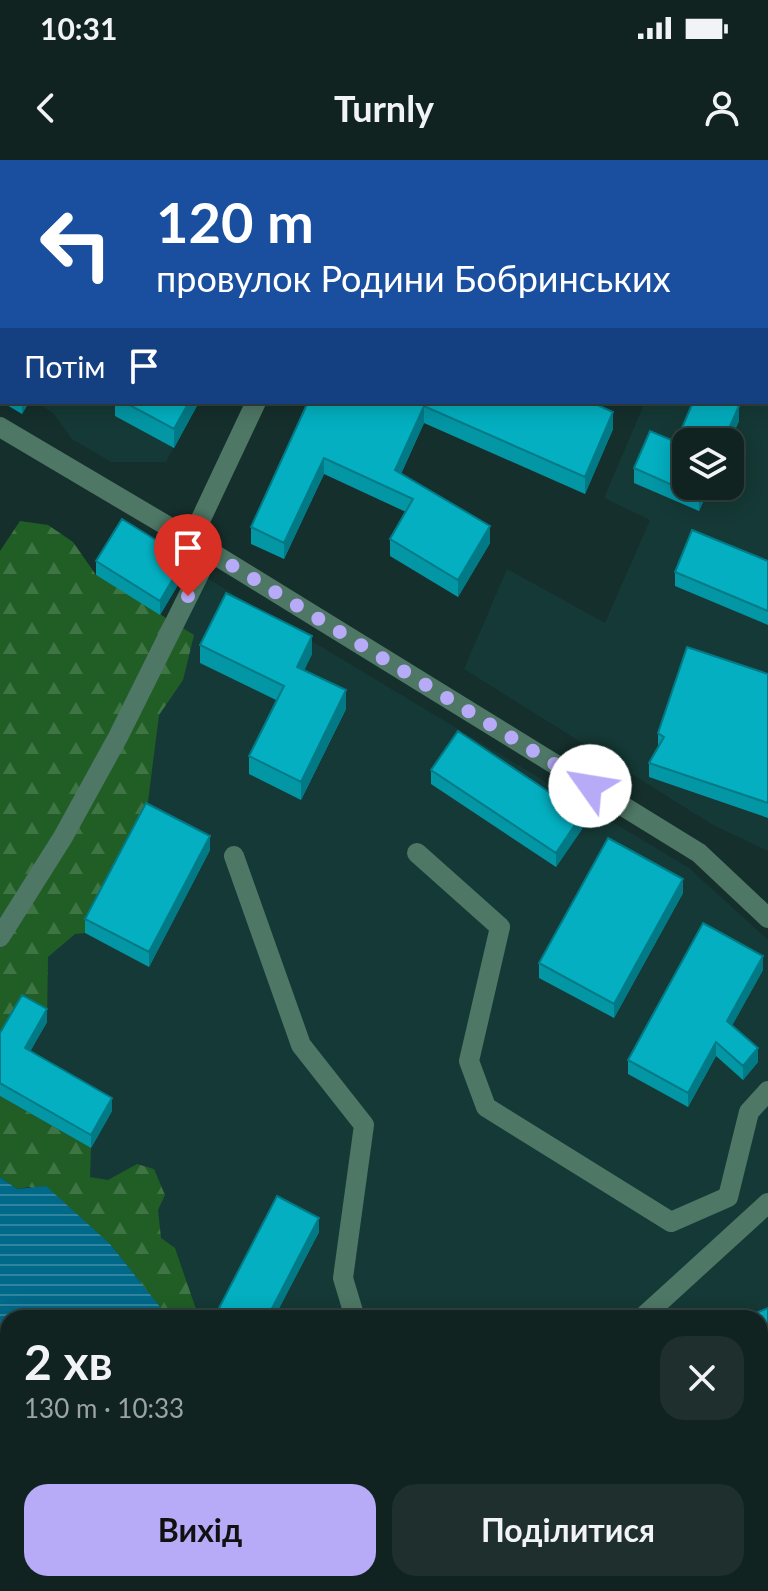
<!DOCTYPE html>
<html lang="uk">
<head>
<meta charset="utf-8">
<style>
	body { margin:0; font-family:Lato,sans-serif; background:#1e2f2e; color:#f1f3f6; height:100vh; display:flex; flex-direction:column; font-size:30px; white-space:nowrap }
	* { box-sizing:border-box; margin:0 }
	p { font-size:26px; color:#9ca4a5 }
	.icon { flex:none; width:44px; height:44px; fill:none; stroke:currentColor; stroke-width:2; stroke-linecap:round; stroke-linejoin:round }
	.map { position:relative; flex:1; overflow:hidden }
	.details { position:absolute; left:0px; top:1150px; width:768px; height:282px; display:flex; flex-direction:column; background:#102321; border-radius:24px 24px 0 0; box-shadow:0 4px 20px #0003,0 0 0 2px #30403f }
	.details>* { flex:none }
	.hud { position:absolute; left:0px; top:0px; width:768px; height:244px; box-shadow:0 4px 20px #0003,0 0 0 2px #30403f; background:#1a4fa0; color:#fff; overflow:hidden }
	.tools { position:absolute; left:672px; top:268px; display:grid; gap:16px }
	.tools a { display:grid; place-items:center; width:72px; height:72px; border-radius:16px; background:#102321; box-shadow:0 4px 20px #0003,0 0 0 2px #30403f; font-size:40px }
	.pin { position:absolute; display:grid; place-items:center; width:68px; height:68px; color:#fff; margin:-82px -34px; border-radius:50% 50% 50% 0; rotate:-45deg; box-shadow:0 0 8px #0007 }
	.pin .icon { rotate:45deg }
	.me { position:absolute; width:88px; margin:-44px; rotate:302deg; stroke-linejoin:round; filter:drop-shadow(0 0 6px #0008) }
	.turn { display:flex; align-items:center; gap:28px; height:168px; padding:0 24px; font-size:36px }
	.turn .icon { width:104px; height:104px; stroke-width:2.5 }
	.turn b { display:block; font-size:56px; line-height:68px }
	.then { display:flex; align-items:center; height:76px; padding:0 24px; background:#0003; gap:16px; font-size:30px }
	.round { display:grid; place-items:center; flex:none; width:84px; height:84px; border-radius:24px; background:#1e2f2e }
	.headline { display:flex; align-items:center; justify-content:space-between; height:136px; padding:0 24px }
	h1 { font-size:48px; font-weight:700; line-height:60px }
	.primary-button { display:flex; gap:16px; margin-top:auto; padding:16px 24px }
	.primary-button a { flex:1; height:92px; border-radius:24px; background:#b7abf8; color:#111; font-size:32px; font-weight:700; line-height:92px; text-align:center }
	.primary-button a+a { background:#1e2f2e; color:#f1f3f6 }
	.status { display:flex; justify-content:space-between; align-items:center; height:56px; padding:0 40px; background:#102321; direction:ltr }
	.status svg { height:22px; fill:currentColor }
	header { display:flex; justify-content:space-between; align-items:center; height:104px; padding:0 24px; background:#102321; font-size:36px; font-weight:700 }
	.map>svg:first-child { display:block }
</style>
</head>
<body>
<div class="status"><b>10:31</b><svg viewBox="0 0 49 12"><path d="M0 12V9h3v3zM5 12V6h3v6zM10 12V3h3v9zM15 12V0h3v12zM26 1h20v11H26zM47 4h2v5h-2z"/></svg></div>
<header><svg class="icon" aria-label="back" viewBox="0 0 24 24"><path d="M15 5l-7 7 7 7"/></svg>Turnly<svg class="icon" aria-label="person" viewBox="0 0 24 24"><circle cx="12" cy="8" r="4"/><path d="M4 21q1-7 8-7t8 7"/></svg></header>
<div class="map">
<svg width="768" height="1431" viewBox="0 0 768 1431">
	<defs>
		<pattern id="forest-firs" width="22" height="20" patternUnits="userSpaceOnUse" patternTransform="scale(2)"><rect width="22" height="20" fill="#205e25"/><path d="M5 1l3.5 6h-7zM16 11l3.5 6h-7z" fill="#3f7544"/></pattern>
		<pattern id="water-rules" width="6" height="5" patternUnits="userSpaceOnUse" patternTransform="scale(2)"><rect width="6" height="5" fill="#006888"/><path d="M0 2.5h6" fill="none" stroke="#30849e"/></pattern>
	</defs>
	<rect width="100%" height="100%" fill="#152f2c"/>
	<path fill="#153936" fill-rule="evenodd" d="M491,0h277v691l-55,-26 -249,-156 43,-100 98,54 45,-103 -46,-22 41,-96h121v-240zM686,282h44v44h-44z
		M36,242h163l-33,60h-55l-39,-23 -19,-26z
		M207,418l482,290 79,72v651h-438l-6,-7h436v-266h-598l-162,-177v-184z"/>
	<path fill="url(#forest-firs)" d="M20,361l28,4 25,17 23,33 98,60 -11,45 -24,35 -13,102 -61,116 -10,1 -27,23 -1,65 -25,-13 -22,37v-495z
		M0,936l91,52 -1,29 18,3 29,-16 17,5 11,26 -7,15 3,28 14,10 24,70h-31l-58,-74 -80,-57 -13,2 -17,-12z
		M215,1424h88l6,7h-105z"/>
	<path fill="url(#water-rules)" d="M0,1017l17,12 29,-3 64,58 58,73 -160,1v266h115l-4,7h-119z"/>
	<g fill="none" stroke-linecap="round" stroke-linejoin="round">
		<path stroke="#4e7765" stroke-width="20" d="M370,2l1,-2
			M0,267l191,113 508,313 69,65
			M191,380l65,-138
			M417,693l83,74 -31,134 17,46 185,115 57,-25 21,-85 19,-21
			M234,696l67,189 63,80 -21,153 12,40
			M0,777l63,-100 55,-100 92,-185
			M642,1158l126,-115
			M178,1431l9,-7"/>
	</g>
	<path fill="#0396a5" d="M0,0h99v2h-97v99l-2,-1z
		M277,0h55l-1,2h-54z
		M555,0h195l-1,2h-190z
		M0,171l2,1v70l-2,-2z
		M2,242h27l-7,12z
		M115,242h84l-25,46 -59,-32z
		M308,242h283l22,27 -28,65 -161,-71 -23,51 89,69 -32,54 -68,-41v-17l16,-27 -82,-38 -40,85 -33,-15v-17z
		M739,261l-40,90 -65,-28v-15l42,-26z
		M96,401l89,12 -25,42 -64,-40z
		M768,401v64l-93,-39v-14z
		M200,485l112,9 -8,16 42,39 -45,91 -52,-26v-18l27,-56 -76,-37z
		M768,514v144l-119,-41v-14l9,-16v-14z
		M431,610l151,59 -26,38 -125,-83z
		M210,690l-61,117 -64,-34v-14z
		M683,733l-69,125 -75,-40v-15z
		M763,810l-31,55 26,37 -15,18 -27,-24 -28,51 -60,-33v-14z
		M47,862l-17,29 82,60 -21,37 -91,-52v-63z
		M319,1072l-45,86h-55v-10z
		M768,1148v122l-8,-20v-92z"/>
	<path fill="#027a86" d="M22,242h7l-7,12z
		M189,242h10l-25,46v-19z
		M424,246v17l-29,64v-17z
		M739,246v15l-10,21h-6z
		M613,252v17l-28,65v-17z
		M324,298v16l-40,85v-16z
		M704,326h6l-11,25v-14z
		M490,366v17l-32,54v-17z
		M185,398v15l-25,42v-14z
		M312,476v18l-15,31v-18z
		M346,530v19l-45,91v-18z
		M582,654v15l-26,38v-14z
		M210,676v14l-61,117v-15z
		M683,719v14l-69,125v-14z
		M763,796v14l-36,65v-14z
		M47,849v13l-22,39v-13z
		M716,882v14l-28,51v-14z
		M758,888v14l-15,18v-14z
		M112,938v13l-21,37v-13z
		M319,1058v14l-45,86h-7z"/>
	<path fill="#03afc0" stroke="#027a86" stroke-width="2" d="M0,0h97l-1,2h-94v85l-2,-2z
		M289,0h35l-1,2h-30z
		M413,0h43l-1,2h-43z
		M594,0h17l-1,2h-12z
		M656,0h86l-1,2h-81z
		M0,171l2,1v55l-2,-1z
		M124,242h65l-15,27z
		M308,242h283l22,10 -28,65 -161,-71 -29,64 95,56 -32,54 -68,-41 23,-40 -89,-41 -40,85 -33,-16z
		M693,242h36l10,4 -16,36h-37v44h18l-5,11 -65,-29 16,-37 26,11z
		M122,359l63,39 -25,43 -64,-40z
		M692,370l76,31v50l-93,-39z
		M226,433l86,43 -15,31 49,23 -45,92 -52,-26 35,-70 -84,-41z
		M687,487l81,27v129l-119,-40 15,-26 -6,-4z
		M458,571l124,83 -26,39 -125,-83z
		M146,643l64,33 -61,116 -64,-33z
		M608,678l75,41 -69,125 -75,-41z
		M703,763l60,33 -36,65 31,27 -15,18 -27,-24 -28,51 -60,-33z
		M22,835l25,14 -22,39 87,50 -21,37 -91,-52v-50z
		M277,1036l42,22 -52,100h-29l-19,-10z
		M768,1148v107l-8,-19v-78h-16z
		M506,1424h65l1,1 -4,6h-66z
		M692,1424h51l3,7h-68z"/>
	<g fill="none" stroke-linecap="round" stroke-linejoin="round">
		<path stroke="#b7abf8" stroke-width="14" stroke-dasharray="0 25.2" d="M188,436l22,-44 380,234"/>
	</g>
</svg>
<div class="tools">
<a><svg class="icon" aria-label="layers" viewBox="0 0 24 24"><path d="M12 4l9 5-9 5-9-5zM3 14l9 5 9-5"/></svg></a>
</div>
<div class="pin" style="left:188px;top:436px;background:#d93025"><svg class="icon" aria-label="arrive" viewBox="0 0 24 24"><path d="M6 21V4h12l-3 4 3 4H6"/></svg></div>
<svg class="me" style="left:590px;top:626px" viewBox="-20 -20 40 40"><circle r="19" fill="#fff"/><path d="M0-13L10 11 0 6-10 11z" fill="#b7abf8"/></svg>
<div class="hud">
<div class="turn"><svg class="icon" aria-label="left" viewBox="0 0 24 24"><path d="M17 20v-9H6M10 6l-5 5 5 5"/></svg><div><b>120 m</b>провулок Родини Бобринських</div></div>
<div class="then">Потім<svg class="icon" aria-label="arrive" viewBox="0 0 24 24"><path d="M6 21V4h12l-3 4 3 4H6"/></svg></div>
</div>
<section class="details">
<div class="headline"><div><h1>2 хв</h1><p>130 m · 10:33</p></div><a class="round"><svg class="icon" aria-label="close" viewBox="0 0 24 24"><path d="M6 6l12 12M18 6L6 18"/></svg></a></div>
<div class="primary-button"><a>Вихід</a><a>Поділитися</a></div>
</section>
</div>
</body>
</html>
